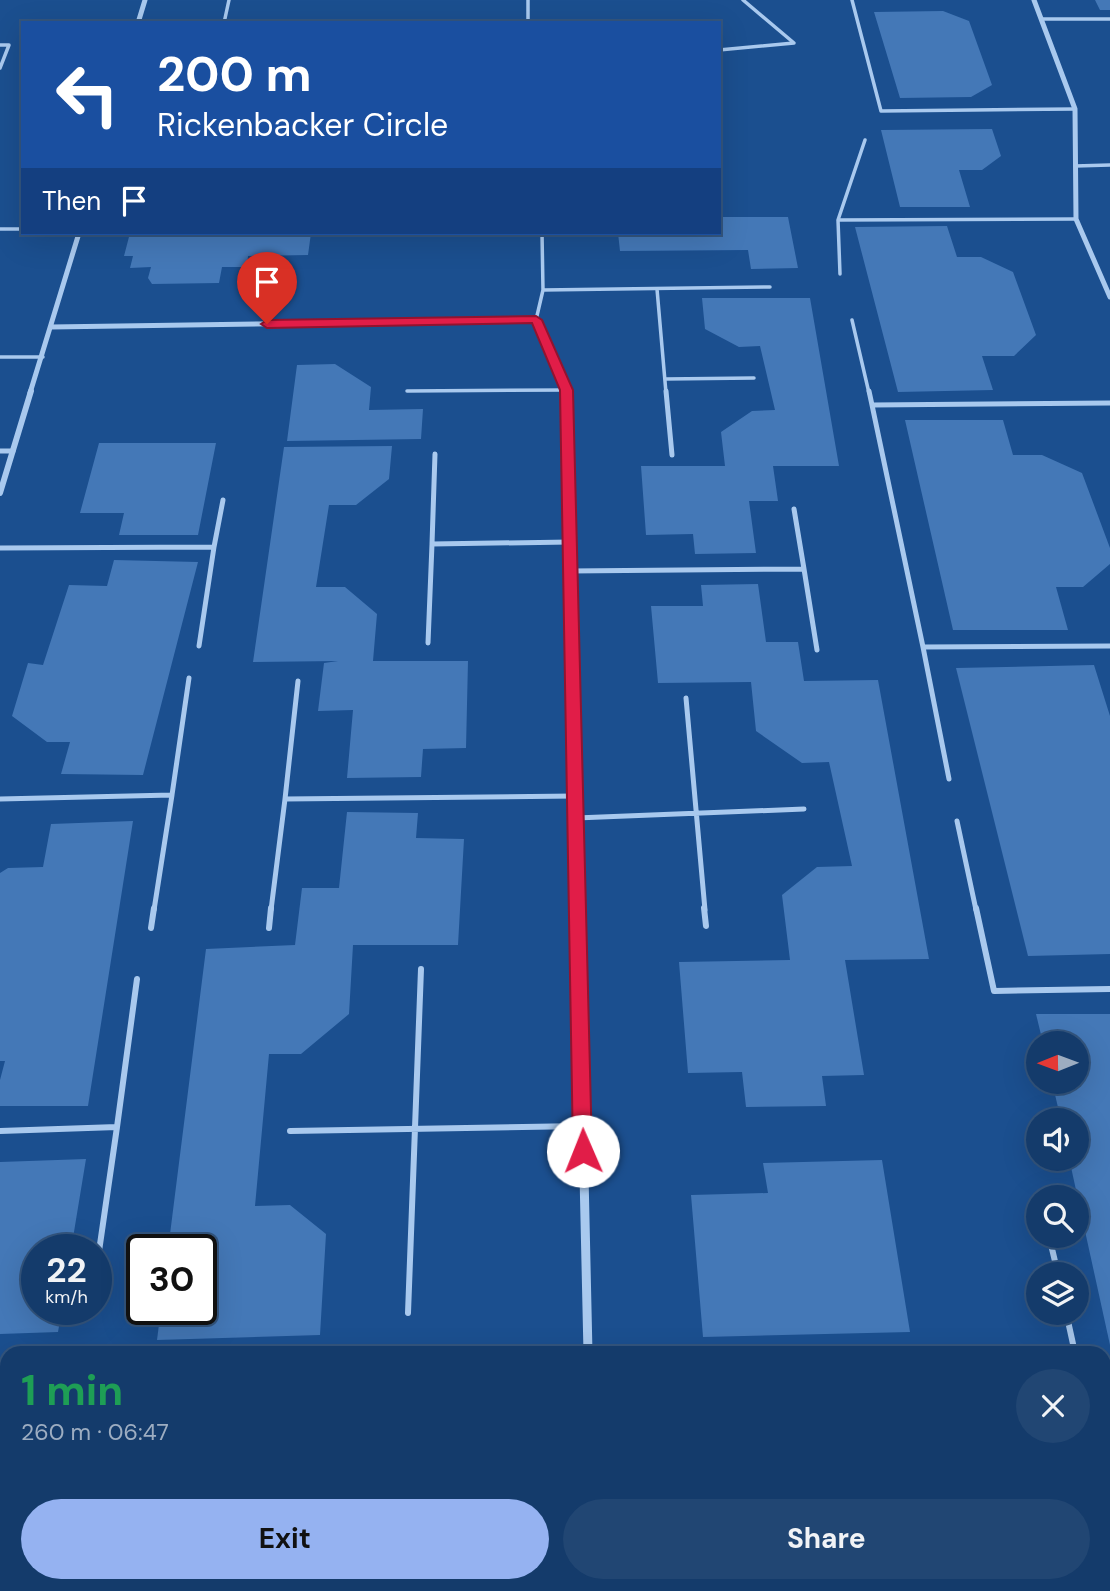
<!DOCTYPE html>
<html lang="en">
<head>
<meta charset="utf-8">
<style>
	body { margin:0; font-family:"DM Sans",sans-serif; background:#214673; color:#f1f3f6; height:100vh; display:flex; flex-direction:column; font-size:26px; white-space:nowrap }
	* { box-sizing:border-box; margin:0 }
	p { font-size:23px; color:#9dadc1 }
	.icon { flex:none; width:38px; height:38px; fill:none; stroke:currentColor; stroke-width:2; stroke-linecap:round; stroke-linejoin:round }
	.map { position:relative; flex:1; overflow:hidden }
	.details { position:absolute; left:0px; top:1346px; width:1111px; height:247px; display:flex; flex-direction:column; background:#143b6b; border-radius:21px 21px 0 0; box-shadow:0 7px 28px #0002,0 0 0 2px #33557e }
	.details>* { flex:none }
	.banner { position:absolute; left:21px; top:21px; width:700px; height:214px; border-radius:0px; box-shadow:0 7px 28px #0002,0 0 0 2px #33557e; background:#1a4fa0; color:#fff; overflow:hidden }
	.needle { width:46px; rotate:269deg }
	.fabs { position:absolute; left:1026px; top:1031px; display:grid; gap:14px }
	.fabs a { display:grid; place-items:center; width:63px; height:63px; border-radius:50%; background:#143b6b; box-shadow:0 7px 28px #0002,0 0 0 2px #33557e; font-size:35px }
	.speed { position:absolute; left:21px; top:1234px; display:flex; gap:14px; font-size:35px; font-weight:700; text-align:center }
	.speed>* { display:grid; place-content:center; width:91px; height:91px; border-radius:50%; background:#143b6b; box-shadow:0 7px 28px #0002,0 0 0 2px #33557e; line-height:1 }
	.speed small { font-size:18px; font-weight:400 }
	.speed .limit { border:4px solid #111; border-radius:10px; background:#fff; color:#111 }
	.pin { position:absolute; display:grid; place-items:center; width:60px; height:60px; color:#fff; margin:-72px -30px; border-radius:50% 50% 50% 0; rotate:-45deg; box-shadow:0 0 7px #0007 }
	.pin .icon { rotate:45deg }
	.me { position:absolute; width:77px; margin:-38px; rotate:359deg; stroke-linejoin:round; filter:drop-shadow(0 0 5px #0008) }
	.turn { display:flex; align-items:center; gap:24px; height:147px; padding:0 21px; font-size:32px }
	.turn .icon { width:91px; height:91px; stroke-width:2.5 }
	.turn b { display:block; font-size:49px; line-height:60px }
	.then { display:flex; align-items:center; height:66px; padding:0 21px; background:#0003; gap:14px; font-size:26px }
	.round { display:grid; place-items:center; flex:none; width:74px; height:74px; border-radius:37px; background:#214673 }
	.headline { display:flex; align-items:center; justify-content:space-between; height:119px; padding:0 21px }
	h1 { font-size:42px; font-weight:700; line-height:52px; color:#1e9e55 }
	.button { display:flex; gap:14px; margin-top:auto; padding:14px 21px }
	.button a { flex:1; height:80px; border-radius:42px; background:#95b2f1; color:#111; font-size:28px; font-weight:700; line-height:80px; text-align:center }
	.button a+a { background:#214673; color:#f1f3f6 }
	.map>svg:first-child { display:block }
</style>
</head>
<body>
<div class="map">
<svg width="1110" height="1591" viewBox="0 0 1110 1591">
	<rect width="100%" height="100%" fill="#1b4f8f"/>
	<path fill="#4478b7" d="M1095,0h15v10h-10z
		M943,11l26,10 23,64 -21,12 -71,1 -26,-86z
		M992,129l9,27 -19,14h-23l11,37h-70l-19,-77z
		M719,217h69l10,51 -47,1 -3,-19 -128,1 -2,-18h101z
		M947,226l10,31h24l32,15 23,63 -22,21h-32l11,34 -95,2 -43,-165z
		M130,233h181l-3,22 -60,1 -1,11h-25l-3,16 -67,1 -4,-6 3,-11 -21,1 3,-12h-9z
		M702,298h108l29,168h-66l5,35h-29l7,52 -61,1 -2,-20 -47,1 -5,-69h84l-4,-34 31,-21 23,-1 -15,-64 -21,1 -34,-18z
		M335,364l36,23 -2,23 54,-1 -2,30 -134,2 10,-76z
		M905,420h98l10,35h29l40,18 28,75v16l-27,23h-27l12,43h-115z
		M99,443h117l-18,92h-79l5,-22h-44z
		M392,446l-3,33 -33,26h-27l-13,82h29l32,27 -4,47h95l-2,87 -43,1 -2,28 -74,1 6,-68 -35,1 6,-48 14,-2 -85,1 31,-215z
		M114,560l84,2 -55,213 -82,-1 9,-32h-23l-35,-26 16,-53 15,2 26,-80 38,1z
		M758,584l8,58h32l6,39 74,-1 51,279 -84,1 19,115 -42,1 4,30 -80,1 -4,-35 -54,1 -9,-111 111,-2 -8,-65 35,-28 35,-1 -23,-104 -27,1 -46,-32 -5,-49 -93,1 -7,-77h52l-2,-21z
		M1094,665l16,51v238l-82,2 -72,-288z
		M347,812l71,1 -2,25 48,1 -6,106h-105l-4,69 -48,40h-32l-14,152 35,-1 36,29 -6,101 -163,5 4,-31h40v-59h-33l38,-301 89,-4 7,-57h37z
		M133,821l-45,285h-88v-26l5,-19h-5v-188l8,-5 35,-1 8,-43z
		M1036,1014h74v331l-41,-187h7v-38h-15l-9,-38h24v-39h-33z
		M86,1159l-15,91h-34v59h25l-4,23 -58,2v-172z
		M882,1160l28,172 -207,5 -12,-142 77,-2 -5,-30z
		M7,1492v94h440v5h-447v-98z
		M697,1586h347v5h-347z"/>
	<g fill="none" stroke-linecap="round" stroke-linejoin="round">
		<path stroke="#a9c9ee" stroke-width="3.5" d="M528,0v23
			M852,0l29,111 194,-2
			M1041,19h69
			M224,23l5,-23
			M0,45h9l-9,23
			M719,50l75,-7 -51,-43
			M865,140l-27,80 238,-1
			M1075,166l35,-1
			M838,220l2,54
			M0,229h23
			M657,289l9,104
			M543,290l227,-3
			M536,320l7,-30 -1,-57
			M852,320l17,73
			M0,357h43
			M665,379l89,-1
			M407,391l160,-1"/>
		<path stroke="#a9c9ee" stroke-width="5" d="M666,391l6,64
			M869,391l3,14
			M1110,403l-238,2 51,242 187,-1
			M0,451h13
			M435,454l-3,90 138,-2
			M214,547l9,-47
			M0,548l214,-1 -15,99
			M804,569l13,81
			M570,571l234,-2 -10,-60
			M428,643l4,-99
			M923,647l26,132
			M298,681l-13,118 290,-3
			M686,698l19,212
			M0,799l172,-4 17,-117
			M576,818l228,-9
			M957,821l19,89
			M154,910l18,-115
			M271,910l14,-111"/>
		<path stroke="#a9c9ee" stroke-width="6" d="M704,908l2,18
			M976,908l18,83 116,-2
			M151,928l3,-20
			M269,928l2,-20
			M0,1131l117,-4 20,-148
			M290,1131l292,-5
			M1049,1236l9,38
			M96,1272l21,-145
			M1066,1312l9,41
			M408,1313l13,-344
			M0,1416h7
			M1104,1425h6
			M1104,1486l6,26"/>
		<path stroke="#a9c9ee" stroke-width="5" d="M1034,0l41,109 1,110 34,78
			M138,23l7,-23
			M51,327l485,-7 31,73
			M30,393l49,-160"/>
		<path stroke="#a9c9ee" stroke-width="6" d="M567,391l11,519
			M0,493l31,-102"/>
		<path stroke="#a9c9ee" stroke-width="9" d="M578,908l10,445
			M592,1586v5"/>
	</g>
	<path fill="#e11d48" stroke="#92132f" stroke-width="2" d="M536,316l6,4 31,70 19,761 -3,6 -6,2 -7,-2 -3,-6 -13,-761 -28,-67 -265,5 -6,-4 6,-4z"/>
</svg>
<div class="fabs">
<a><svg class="needle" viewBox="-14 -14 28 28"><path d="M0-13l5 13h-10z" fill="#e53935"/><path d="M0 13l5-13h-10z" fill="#9dadc1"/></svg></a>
<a><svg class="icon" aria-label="sound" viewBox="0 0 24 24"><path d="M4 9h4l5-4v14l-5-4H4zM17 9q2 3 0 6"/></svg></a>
<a><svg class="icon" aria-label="search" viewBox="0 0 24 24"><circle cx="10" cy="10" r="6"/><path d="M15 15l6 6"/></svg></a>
<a><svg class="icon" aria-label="layers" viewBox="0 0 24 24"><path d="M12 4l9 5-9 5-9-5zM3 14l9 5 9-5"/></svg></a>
</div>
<div class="speed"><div>22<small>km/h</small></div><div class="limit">30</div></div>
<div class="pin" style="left:267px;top:324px;background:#d93025"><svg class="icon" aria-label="arrive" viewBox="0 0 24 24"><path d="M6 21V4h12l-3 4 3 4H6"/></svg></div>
<svg class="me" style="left:583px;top:1151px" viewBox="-20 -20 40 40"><circle r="19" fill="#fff"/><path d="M0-13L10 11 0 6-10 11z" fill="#e11d48"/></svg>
<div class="banner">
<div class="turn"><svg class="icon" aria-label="left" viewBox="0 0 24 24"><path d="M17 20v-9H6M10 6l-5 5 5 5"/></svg><div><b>200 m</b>Rickenbacker Circle</div></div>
<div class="then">Then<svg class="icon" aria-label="arrive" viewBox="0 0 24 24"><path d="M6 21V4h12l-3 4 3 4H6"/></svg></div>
</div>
<section class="details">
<div class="headline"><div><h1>1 min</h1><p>260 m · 06:47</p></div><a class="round"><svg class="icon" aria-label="close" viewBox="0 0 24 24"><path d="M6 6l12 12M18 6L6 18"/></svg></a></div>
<div class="button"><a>Exit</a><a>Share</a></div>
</section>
</div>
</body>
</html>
